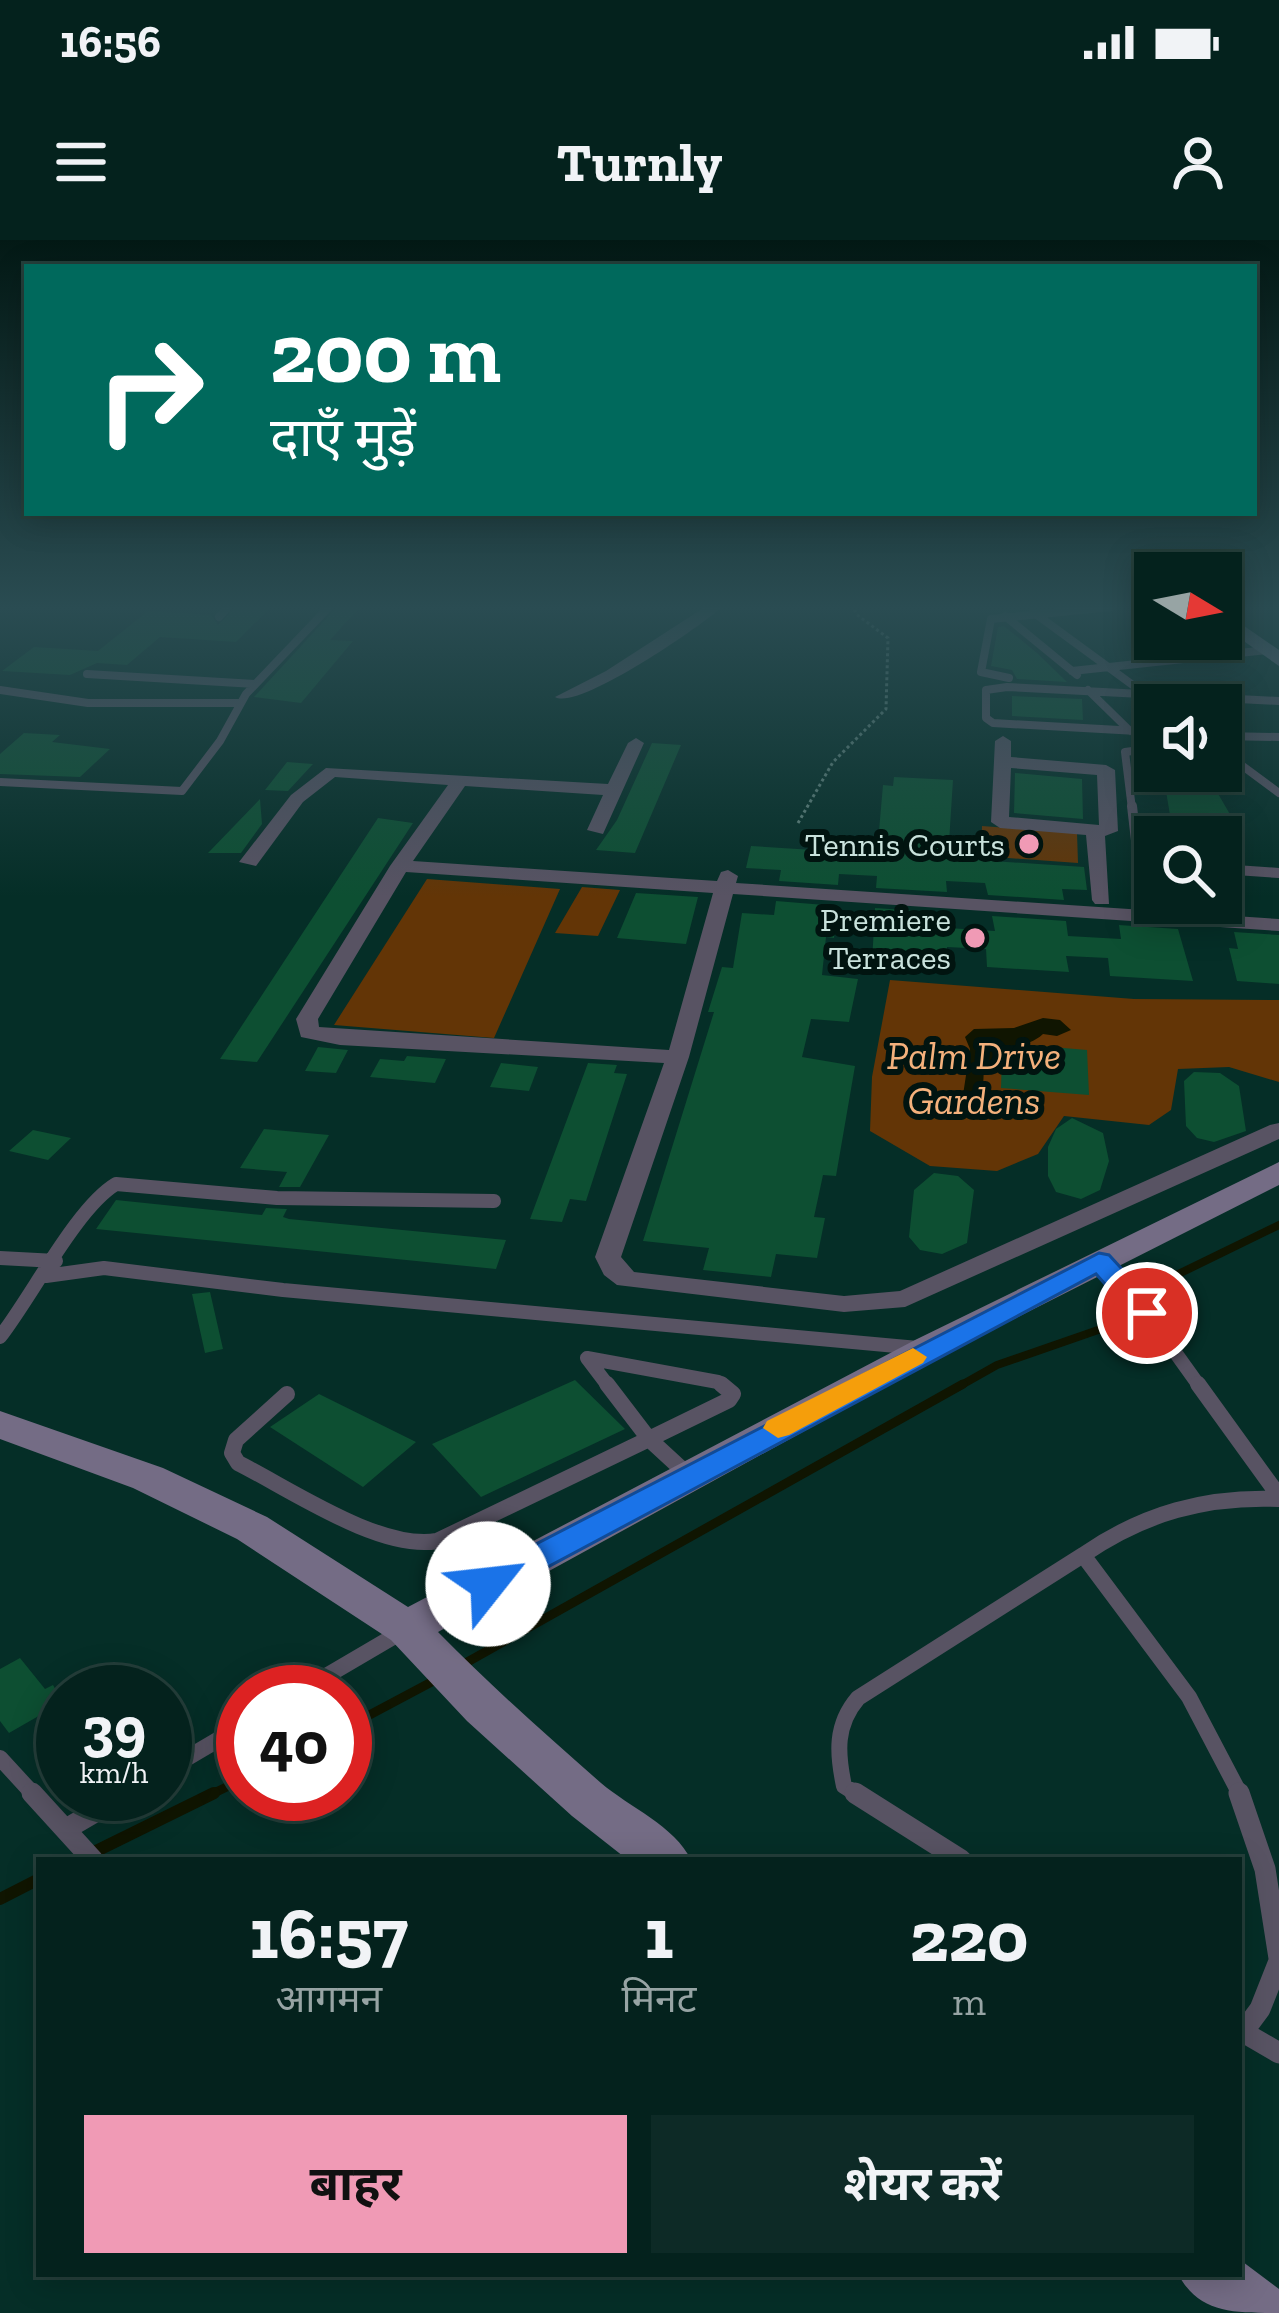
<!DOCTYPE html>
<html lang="hi">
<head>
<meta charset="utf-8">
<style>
	body { margin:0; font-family:"Zilla Slab","Noto Sans Devanagari",serif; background:#0d2a26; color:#f1f3f6; height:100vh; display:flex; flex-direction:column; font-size:45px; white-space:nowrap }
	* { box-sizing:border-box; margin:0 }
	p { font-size:39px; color:#97a4a4 }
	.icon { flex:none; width:66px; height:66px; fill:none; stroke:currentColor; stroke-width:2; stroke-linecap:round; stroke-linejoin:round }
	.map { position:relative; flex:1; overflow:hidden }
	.panel { position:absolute; left:36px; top:1617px; width:1206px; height:420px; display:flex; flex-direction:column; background:#04221d; border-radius:0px; box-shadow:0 6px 30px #0003,0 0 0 3px #253f3b }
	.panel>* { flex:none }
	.top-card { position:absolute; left:24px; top:24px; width:1233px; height:252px; border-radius:0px; box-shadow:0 6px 30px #0003,0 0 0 3px #253f3b; background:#00695c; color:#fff; overflow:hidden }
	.needle { width:78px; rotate:100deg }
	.controls { position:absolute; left:1134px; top:312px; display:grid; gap:24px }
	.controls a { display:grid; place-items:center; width:108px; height:108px; border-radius:0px; background:#04221d; box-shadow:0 6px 30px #0003,0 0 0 3px #253f3b; font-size:60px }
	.speed { position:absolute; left:36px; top:1425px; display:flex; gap:24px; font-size:60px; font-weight:700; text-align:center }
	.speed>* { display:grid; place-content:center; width:156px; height:156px; border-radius:50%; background:#04221d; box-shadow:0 6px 30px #0003,0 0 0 3px #253f3b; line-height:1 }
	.speed small { font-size:30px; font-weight:400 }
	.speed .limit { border:18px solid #d22; background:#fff; color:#111 }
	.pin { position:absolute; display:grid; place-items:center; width:102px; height:102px; color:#fff; margin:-51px; border:6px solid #fff; border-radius:50%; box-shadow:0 3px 12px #0007 }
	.me { position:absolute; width:132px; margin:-66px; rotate:61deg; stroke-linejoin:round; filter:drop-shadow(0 0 9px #0008) }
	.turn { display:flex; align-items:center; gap:42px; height:252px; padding:0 48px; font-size:54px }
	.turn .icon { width:156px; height:156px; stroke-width:2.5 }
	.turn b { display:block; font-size:84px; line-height:102px }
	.eta { display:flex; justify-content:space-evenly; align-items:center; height:204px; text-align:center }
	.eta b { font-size:72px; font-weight:700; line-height:84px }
	.action { display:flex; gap:24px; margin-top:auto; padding:24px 48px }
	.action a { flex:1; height:138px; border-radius:0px; background:#f09ab5; color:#111; font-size:48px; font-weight:700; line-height:138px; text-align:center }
	.action a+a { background:#0d2a26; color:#f1f3f6 }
	.status { display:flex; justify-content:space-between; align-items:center; height:84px; padding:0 60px; background:#04221d; direction:ltr }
	.status svg { height:33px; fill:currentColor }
	header { display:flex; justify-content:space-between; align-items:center; height:156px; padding:0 48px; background:#04221d; font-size:54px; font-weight:700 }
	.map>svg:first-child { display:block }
</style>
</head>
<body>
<div class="status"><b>16:56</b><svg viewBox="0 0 49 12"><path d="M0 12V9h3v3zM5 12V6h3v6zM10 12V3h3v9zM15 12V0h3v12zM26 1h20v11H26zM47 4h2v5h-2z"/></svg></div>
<header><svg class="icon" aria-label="menu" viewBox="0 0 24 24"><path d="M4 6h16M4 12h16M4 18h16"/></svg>Turnly<svg class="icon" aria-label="person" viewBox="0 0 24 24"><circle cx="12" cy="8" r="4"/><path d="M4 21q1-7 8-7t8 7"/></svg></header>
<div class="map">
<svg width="1279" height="2073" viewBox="0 0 1279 2073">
	<rect width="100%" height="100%" fill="#052e27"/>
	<path fill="#633506" d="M982,586l95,7 1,30 -97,-7z
		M427,639l133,10 -66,149 -160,-13z
		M582,647l38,3 -22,46 -43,-3z
		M890,740l244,19 145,1v82l-50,-15 -51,2 -7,41 -22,15 -85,-9 -26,38 -41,17 -67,-5 -60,-35 2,-54z"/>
	<path fill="#101501" d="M1043,778l17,2 11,10 -14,6 -14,-2c-17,16 -42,8 -47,31h-12l-1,24 16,2 1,7 -37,-3 7,-46 -5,-12 9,-8 40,-1z"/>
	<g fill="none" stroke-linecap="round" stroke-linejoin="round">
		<path stroke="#101501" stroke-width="8" d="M958,1147l39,-22 150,-52 15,-31 117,-57"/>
		<path stroke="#101501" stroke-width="9" d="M462,1425l501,-281
			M345,1488l94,-50
			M208,1556l35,-17"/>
		<path stroke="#101501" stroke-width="12" d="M78,1620l136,-67
			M0,1659l39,-20"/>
	</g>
	<path fill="#0d4f32" d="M236,367h35l-35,35 -76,-5 -33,28 -30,-2 -27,12 -68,-4 32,-24 64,4 50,-40 63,4 7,10z
		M337,367h23l-30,33 23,1 -52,62 -47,-6z
		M1004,386l33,27 30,29 -50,-3 -5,-9 -21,-4 7,-39z
		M1012,456l70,3 1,21 -71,-4z
		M24,493l36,2 -8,7 58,7 -30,28 -80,-3v-20z
		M652,503l29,2 -46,108 -39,-3 21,-30z
		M287,522l26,2 -25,27 -23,-1z
		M1015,533l67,6 1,40 -69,-6z
		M894,537l59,3 -5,78 136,9 3,23 -25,-1 2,11 -76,-5 -3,-12 -39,-2 1,11 -71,-4 1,-12 -38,-2 -1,11 -59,-4 2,-11 -35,-2 5,-22 126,8 6,-69 10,1z
		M1164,539l46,1 21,36 3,21h-54l-10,-22z
		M260,559l2,25 -21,29h-33z
		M378,578l35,5 -156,239 -37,-3z
		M636,653l62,4 -12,47 -69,-6z
		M776,661l61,5 -3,32 -8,-1 -4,38 36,4 -9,43 -38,-3 -9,38 53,9 -19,110 -13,-1 -9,42 11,1 -8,40 -41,-4 -5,23 -68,-7 6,-22 -66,-7 71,-229h-6l14,-45 11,1 9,-55 32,2z
		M875,668l73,5v15l47,3 -3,-15 74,5 2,15 53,3 -2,-14 59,4 15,52 -83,-5 -2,-18 -42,-2 3,16 -82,-5 -1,-18 -39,-2v19l-75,-4z
		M1234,692l45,3v49l-42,-3 -8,-33 9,1z
		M1029,805l58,5 2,45 -88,-7 1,-31 27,3z
		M318,807l30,3 -12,23 -31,-2z
		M407,816l39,3 -11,24 -65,-6 10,-18 24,2z
		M501,823l37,4 -9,24 -39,-4z
		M588,823l29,2 -3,8 13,1 -41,127 -16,-2 -8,23 -32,-3z
		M1194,832l26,1 19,13 7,45 -32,11 -17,-4 -11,-12 -2,-45z
		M1072,878l31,15 6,28 -9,29 -19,9 -25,-7 -8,-16v-29l8,-18z
		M264,889l65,6 -29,52h-21l8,-15 -47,-4z
		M33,890l38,8 -23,22 -39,-9z
		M934,933l24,3 16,14 -7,53 -25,11 -22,-4 -11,-13 5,-47z
		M116,960l146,15 4,-7 21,1 -4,8 6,2 217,21 -10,29 -400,-40z
		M210,1052l13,57 -18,4 -13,-59z
		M575,1140l50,49 -144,68 -49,-53z
		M319,1154l97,48 -53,45 -93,-60z
		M20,1418l25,31 8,-4 10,17 -54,31 -9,-12v-52z"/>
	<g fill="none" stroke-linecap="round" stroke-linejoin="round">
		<path stroke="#61827c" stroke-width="3" stroke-dasharray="3 3" stroke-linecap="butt" d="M798,583l35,-61 53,-53 2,-71 -32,-24 -2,-7"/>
		<path stroke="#585363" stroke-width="8" d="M1033,372l127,93
			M1005,376l72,59
			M219,377l9,-10
			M1072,431l195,-21
			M87,434l168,10
			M1009,438l-28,-6 10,-53 120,-12
			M0,450l88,13h150
			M1088,450l42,41
			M1155,492l-162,-9 -7,-5v-28l21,-3 272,14
			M1221,496l58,1
			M1221,510l58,43
			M0,542l182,9 38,-50 26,-47 83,-87
			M1132,569l-7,-57 30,-4"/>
		<path stroke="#585363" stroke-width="10" d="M1132,566l6,52 17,6
			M1221,629l58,4"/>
		<path stroke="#585363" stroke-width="14" d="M0,1018l56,3
			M1099,1021l48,52 53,74
			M46,1036l58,-8 179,22 635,58
			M0,1097c32,-41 77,-130 116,-153l161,14 217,3
			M609,1147l-22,-29 131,24 6,5"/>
		<path stroke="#585363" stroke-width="16" d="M607,1144l42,55
			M1198,1144l81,112
			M287,1154l-51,46 -4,13 6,10c52,26 142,88 199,78l212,-102
			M649,1199l38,35
			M649,1199l80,-39 4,-6 -12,-10
			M299,1452l104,-61
			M0,1518l35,38
			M165,1531l78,-46
			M860,1556l-16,-10c-7,-33 -9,-61 14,-88l225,-143
			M1241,1556l-52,-99 -106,-142c61,-42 123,-59 196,-56"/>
		<path stroke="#585363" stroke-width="21" d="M32,1553l61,67
			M855,1553l106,67
			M1239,1553l26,76 14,89
			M66,1589l60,-35
			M1279,1721l-19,48 -17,23 36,21"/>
		<path fill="#585363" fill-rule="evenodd" d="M705,367h17c-22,20 -144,104 -167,90l51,-26z
			M1003,496l8,5v16l95,8 9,5 3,61 -13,5 4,68h-14l-3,-4 -6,-65 -86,-7 -9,-6 4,-81zM1011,528l86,7 2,50 -90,-8z
			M636,498l8,5 -41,91 -16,-4 16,-35 -138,-9 -52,75 304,20 4,-9 7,-2 10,6 -2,7 543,36v12l-546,-37 -44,163 -68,200 13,15 210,24 56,-5 370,-166 9,-2v16l-374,168 -61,5 -227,-27 -13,-10 -9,-18 69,-194 -324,-18 -39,-8 -5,-18 94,-153 58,-81 -113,-8 -32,25 -47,64 -17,-4 52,-67 35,-27 282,16 20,-41zM406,632l307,21 -44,157 -350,-23 -1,-8z"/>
		<path fill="#746c85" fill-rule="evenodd" d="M1221,370l58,40v16l-58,-41z
			M1279,922v23l-338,171 -503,276c52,53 107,102 163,151 28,24 74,43 90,77h-63l-56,-44 -105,-95 -76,-81 -154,-101 -104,-51 -133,-49v-28l163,57 104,49 141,90 507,-267z
			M1239,2019l40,30v24c-47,0 -80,0 -101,-39h61z"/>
	</g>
	<linearGradient id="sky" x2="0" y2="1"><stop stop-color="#031915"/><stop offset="0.56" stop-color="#2a4c52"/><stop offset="1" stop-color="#2a4c52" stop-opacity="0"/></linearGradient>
	<rect width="1279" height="657" fill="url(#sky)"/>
	<path fill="#1a73e8" stroke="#114b97" stroke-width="3" d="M1099,1013l10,2 48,52 4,6 -4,7h-20l-41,-46 -597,319h-23l-5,-9 5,-9z"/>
	<path fill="#f59e0b" d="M913,1108l14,9 -4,6 -134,72 -11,3 -15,-10 4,-7z"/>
	<g fill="#f09ab5" stroke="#011410" stroke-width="4.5">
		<circle cx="1029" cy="604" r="12"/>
		<circle cx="975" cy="698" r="12"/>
	</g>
	<g text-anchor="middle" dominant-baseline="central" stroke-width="12" stroke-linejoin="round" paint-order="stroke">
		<g font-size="33" fill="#c9e2dc" stroke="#011410" text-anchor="end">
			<text x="1005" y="604">Tennis Courts</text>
			<text x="951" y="679">Premiere<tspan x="951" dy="38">Terraces</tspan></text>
		</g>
		<g font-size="39" font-style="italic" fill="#f4b17c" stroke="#011410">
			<text x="974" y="815">Palm Drive<tspan x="974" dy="45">Gardens</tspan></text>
		</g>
	</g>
</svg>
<div class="controls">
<a><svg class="needle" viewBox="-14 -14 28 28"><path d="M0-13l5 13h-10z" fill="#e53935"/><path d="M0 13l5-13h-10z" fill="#97a4a4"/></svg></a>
<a><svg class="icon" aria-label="sound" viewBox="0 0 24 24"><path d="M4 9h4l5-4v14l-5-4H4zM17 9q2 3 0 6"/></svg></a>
<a><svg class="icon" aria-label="search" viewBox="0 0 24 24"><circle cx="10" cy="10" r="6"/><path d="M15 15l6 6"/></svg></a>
</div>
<div class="speed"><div>39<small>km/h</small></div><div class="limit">40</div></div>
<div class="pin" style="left:1147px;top:1073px;background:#d93025"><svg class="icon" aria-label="arrive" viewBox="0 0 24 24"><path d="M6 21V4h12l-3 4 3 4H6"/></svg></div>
<svg class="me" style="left:488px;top:1344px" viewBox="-20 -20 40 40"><circle r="19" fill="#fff"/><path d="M0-13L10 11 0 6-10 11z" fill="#1a73e8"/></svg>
<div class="top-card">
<div class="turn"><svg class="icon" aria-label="right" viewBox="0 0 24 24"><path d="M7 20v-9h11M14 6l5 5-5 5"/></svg><div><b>200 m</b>दाएँ मुड़ें</div></div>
</div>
<section class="panel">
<div class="eta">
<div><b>16:57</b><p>आगमन</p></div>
<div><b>1</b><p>मिनट</p></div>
<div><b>220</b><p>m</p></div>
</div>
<div class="action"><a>बाहर</a><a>शेयर करें</a></div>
</section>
</div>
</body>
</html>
